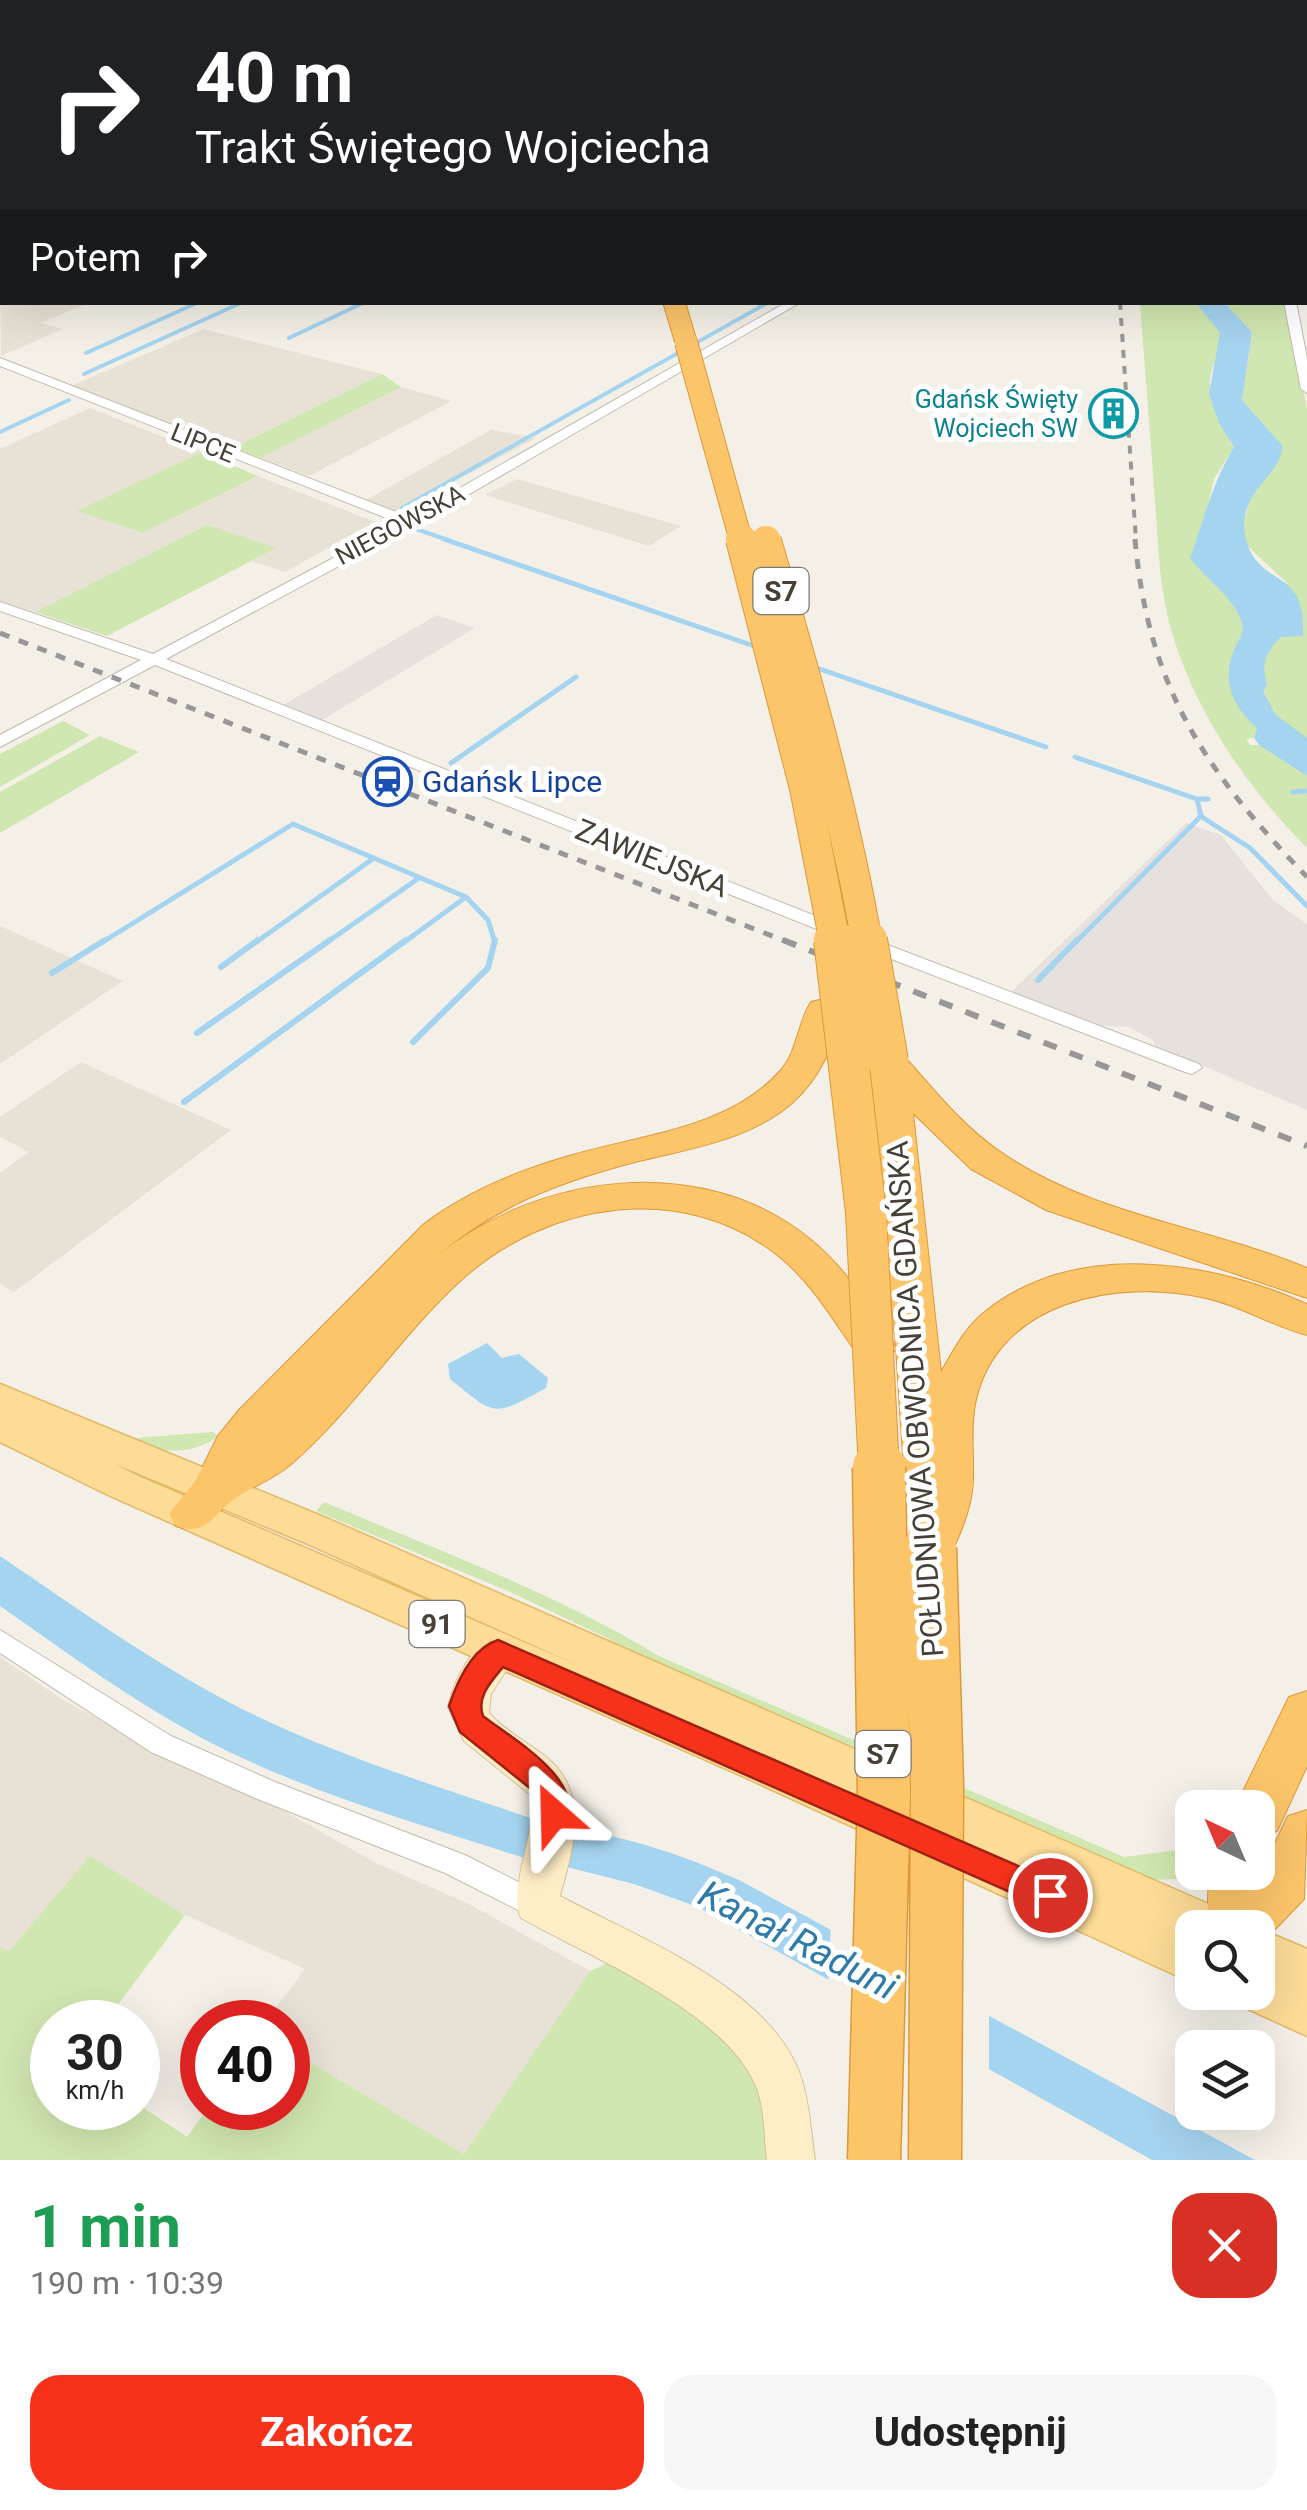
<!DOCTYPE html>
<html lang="pl">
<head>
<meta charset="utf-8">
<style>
	body { margin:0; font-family:Roboto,sans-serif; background:#f6f6f6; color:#222; height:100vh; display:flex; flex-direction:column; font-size:38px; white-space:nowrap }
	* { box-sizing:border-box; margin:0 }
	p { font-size:32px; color:#767676 }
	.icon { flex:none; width:55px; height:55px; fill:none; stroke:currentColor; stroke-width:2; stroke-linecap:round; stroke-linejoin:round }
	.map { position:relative; height:2160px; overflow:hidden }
	.details { display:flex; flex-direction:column; background:#fff; flex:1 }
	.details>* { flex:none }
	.hud { position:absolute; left:0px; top:0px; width:1308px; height:305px; box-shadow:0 10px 40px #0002; background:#202124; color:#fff; overflow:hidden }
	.needle { width:65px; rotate:316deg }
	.buttons { position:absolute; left:1175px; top:1790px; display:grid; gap:20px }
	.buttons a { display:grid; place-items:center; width:100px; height:100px; border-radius:20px; background:#fff; box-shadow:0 10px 40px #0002; font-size:50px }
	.speed { position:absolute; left:30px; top:2000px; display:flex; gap:20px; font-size:50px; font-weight:700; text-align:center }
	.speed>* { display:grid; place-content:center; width:130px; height:130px; border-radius:50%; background:#fff; box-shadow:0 10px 40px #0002; line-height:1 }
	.speed small { font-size:25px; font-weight:400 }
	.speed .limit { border:15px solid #d22; background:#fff; color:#111 }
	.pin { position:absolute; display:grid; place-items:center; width:85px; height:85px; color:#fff; margin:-42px; border:5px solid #fff; border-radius:50%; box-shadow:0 2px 10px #0007 }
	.me { position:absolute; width:110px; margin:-55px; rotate:335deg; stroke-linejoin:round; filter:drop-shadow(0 0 8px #0008) }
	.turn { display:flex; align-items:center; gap:35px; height:210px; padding:0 30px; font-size:45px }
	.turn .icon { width:130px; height:130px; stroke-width:2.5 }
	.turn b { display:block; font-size:70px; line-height:85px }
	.then { display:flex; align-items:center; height:95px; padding:0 30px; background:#0003; gap:20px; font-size:38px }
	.round { display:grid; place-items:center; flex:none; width:105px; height:105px; border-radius:30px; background:#f6f6f6 }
	.summary { display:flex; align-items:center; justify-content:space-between; height:170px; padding:0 30px }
	h1 { font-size:60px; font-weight:700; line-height:75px; color:#1e9e55 }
	.button { display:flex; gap:20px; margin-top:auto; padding:20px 30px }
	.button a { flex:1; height:115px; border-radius:30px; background:#f7321b; color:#fff; font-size:40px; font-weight:700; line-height:115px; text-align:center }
	.button a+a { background:#f6f6f6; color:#222 }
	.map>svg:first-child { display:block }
</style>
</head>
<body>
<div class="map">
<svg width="1307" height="2160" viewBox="0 0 1307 2160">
	<rect width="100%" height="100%" fill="#f4f0e8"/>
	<path fill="#e8e1d6" d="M0,271l2,31 86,1 -47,20 22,6 -62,27z
		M204,329l178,45 -149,74 -162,-62z
		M401,387l51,14 -143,75 -48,-18z
		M90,408l112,44 -123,59 64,22 115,-57 117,46 -90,50 -33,-11 22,-12 -67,-24 -172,87 -35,-11v-152z
		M491,430l45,8 -139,74 -31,-12z
		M517,479l164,47 -32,20 -164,-51z
		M0,926l123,55 -123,83z
		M81,1062l150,68 -217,162 -14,-8v-111l29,-21 -29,-15v-20z
		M0,1657l63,43 112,60 95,43 108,61 89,39 123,68 -126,183 -176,-105v-27h-23l40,-53 -133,-60 -81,-52 -82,94 -9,-4z"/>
	<path fill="#e6e1dc" d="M437,615l38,13 -153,92 -39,-15z
		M1186,823l35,12 52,65 34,24v186l-153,-65v-4l-25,-14 -26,-1 -92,-34z"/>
	<path fill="#d1e7b1" d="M1140,303h56l24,30c2,17 -8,31 -10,47 -2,33 20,45 24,67l-20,32 -13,57 58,51 -10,134 8,7 -1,9 -10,2 4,6h12l45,31v72c-61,-61 -116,-142 -138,-226 -10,-39 -11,-81 -14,-121 -5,-66 -10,-132 -15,-198z
		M1225,303h62l20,106v337l-32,-32 -21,-30 33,-101 -48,-45 13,-44 30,-49 -40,-45 10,-68z
		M382,374l19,13 -140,71 -28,-10z
		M202,452l56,24 -115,57 -66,-22z
		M207,525l69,23 -169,88 -72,-24z
		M63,721l27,14 -90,52v-33z
		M100,736l39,16 -139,81v-41z
		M212,1432l7,4c-33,23 -61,15 -96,3z
		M324,1502c113,48 230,90 335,154l465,201 68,-9 2,25 -18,6 -28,1 -495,-215 -44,-26 -99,-47 -194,-81z
		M90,1856l95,59 -80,107h-53v86h86v-4l49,33 21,-29h80v-59l176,105 126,-183 22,-10c77,47 164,94 156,199h-768v-213l9,4z"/>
	<path fill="#a5d4f0" d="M1196,303h29l27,29 -10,68 40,45c4,29 -51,48 -35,98 14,45 60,24 56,93l-22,1c-16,16 -20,27 -14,48l-4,6 12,23 32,24v38l-48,-31 -5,-7 3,-10c-24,-21 -36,-47 -23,-78 4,-10 12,-19 7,-30 -11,-27 -35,-40 -51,-62 15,-40 21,-73 44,-111l-15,-24 -10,-29 11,-61z
		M487,1343l15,15 17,-4 29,24 -2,10c-53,29 -49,29 -96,-9l-2,-15z
		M0,1556c93,63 185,130 287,174 82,36 168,62 252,91l-6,40c-112,-37 -231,-69 -335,-125 -70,-38 -133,-85 -198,-130z
		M569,1829c62,8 113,26 170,51l516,280h-103l-454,-253 -64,-23 -71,-18z"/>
	<path fill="#f4f0e8" d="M831,1922l158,87v67l-161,-91z"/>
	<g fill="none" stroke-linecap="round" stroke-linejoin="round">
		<path stroke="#a5d4f0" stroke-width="2.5" d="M326,0l7,2
			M40,2l15,-2
			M110,2l15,-2
			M185,2l14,-2
			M257,2l14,-2
			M590,2l6,-2"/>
		<path stroke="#a5d4f0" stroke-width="4" d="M289,338l76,-36
			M86,353l113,-51
			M84,374l159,-72
			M0,432l69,-32
			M402,508l367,-206
			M413,528l38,13"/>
		<path stroke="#a5d4f0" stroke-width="5" d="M444,539l313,108
			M811,666l235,81
			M1075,757l122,42
			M451,763l125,-86
			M1293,792l14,-1
			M1202,817l48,31 57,58
			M101,943l192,-119 173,73 22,23 7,23
			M255,943l119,-85
			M326,943l93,-65
			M403,943l63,-46
			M1075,943l126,-127 -4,-17h11"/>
		<path stroke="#a5d4f0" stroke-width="6" d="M221,967l37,-27
			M52,973l53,-33
			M1038,980l39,-40
			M197,1033l133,-93
			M413,1042l75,-74 7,-28
			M184,1102l222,-162"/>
		<defs>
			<path id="street" d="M1115,0h8v2h-8z
				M1217,0h8l1,2h-8z
				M787,302h14l-373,216 -262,141 680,269 3,4 -3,4h-12l-679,-271 -155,82v-12l141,-75 -141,-49v-9l153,52 246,-131 -399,-157v-8l409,159z
				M1284,302h12l11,56v35l-6,-4z
				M867,937l332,127 3,4 -10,6 -7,-2 -325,-125 -2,-4 2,-4z
				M0,1630l171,106 104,46 190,73 81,41 5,9 -5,9 -10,4 -10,-4 -81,-41 -190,-75 -104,-46 -151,-99z"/>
			<path id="secondary" d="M498,1636l14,5 6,11 -27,42 -2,19c16,18 38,29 57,44 45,36 27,91 14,139 78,42 218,94 243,188 7,24 8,51 12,76h-48c-3,-23 -2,-55 -12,-76 -33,-74 -165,-127 -234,-166 -14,-28 16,-84 11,-122l-68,-55 -16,-34c6,-27 23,-62 50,-71z"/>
			<path id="primary" d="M0,1384l331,136 898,393 7,15h-44v53l-17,-6 -431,-198 -636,-282 -108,-53zM115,1464l188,78 279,125 -446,-192z
				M1258,1928l49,21v87l-66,-30 -6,-14h23z"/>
			<path id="highway" d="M663,302h22l12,40 -3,5 -8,2 -11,-7z
				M824,999l13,3 5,8c-9,36 -21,67 -50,93 -42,37 -105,46 -157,59 -73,19 -142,45 -199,95 101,-84 268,-106 375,-17 34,28 63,70 85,108l-27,-287 6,-8 13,-3 13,3c31,34 60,72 98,98 91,64 207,75 308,117v30l-261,-88 -75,-41 -58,-56 28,259c13,-22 24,-45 45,-61 91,-72 223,-50 321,-7v31c-35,-9 -65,-29 -101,-37 -89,-20 -210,2 -231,106 -5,26 -1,50 -2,77 -1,26 -14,57 -26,80l-17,5 -17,-5 -7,-13 20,-61 -15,-4 -7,-12 -8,-123 -6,10 -15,5 -15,-5c-24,-34 -47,-74 -80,-101 -97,-78 -232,-56 -320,24 -61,56 -107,130 -170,184 -18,15 -40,22 -58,36 -22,17 -26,35 -56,25l-7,-12 27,-34 22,-44 21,-26 185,-186c44,-33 93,-53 145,-68 70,-21 160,-27 211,-85 18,-20 17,-47 31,-69z
				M1307,1691v75l-30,65 -19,6v-29h-23l54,-111z
				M1307,1810l-3,89 -46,48v-19h-51l2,-56h49v-11l4,9 26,-54z"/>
		</defs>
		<use href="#street" stroke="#c2baad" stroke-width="2"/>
		<use href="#secondary" stroke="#d3c198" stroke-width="2"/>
		<use href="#primary" stroke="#e3b867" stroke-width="3"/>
		<use href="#highway" stroke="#dc993a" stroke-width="2"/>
		<use href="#street" fill="#fff" fill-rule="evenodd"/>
		<use href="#secondary" fill="#feeec7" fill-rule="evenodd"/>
		<use href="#primary" fill="#fddc97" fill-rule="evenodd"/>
		<use href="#highway" fill="#fcc56a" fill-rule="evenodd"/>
		<path stroke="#979797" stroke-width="4" stroke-dasharray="8 8" stroke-linecap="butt" d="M1120,302l16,239"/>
		<path stroke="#979797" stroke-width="5" stroke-dasharray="10 10" stroke-linecap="butt" d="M1135,539c13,149 71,233 172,338
			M0,633l790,310"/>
		<path stroke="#979797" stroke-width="6" stroke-dasharray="14 14" stroke-linecap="butt" d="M783,940l524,206"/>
		<defs>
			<path id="highway-bridge-far3" d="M686,342l55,199"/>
			<path id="highway-bridge-far2" d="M741,539l64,249 30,155
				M766,541c39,133 77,265 101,402"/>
			<path id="highway-bridge-far1" d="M834,940l32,272 13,258
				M867,940l21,121"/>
			<path id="highway-bridge" d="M930,1548l7,237 -2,375
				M874,2160l10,-365 -5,-328"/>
		</defs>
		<use href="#highway-bridge-far3" stroke="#dc993a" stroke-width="24" stroke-linecap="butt"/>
		<use href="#highway-bridge-far2" stroke="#dc993a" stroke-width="32" stroke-linecap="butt"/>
		<use href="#highway-bridge-far1" stroke="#dc993a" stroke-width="42" stroke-linecap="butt"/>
		<use href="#highway-bridge" stroke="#dc993a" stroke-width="55" stroke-linecap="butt"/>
		<use href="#highway-bridge-far3" stroke="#fcc56a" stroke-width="22"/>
		<use href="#highway-bridge-far2" stroke="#fcc56a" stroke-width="30"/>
		<use href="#highway-bridge-far1" stroke="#fcc56a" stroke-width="40"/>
		<use href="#highway-bridge" stroke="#fcc56a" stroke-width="52"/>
	</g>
	<path fill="#f7321b" stroke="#a12012" stroke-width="2.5" d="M498,1640l564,245 5,10 -5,10 -12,4 -11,-4 -536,-238c-11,14 -27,29 -20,49 29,23 104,64 82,108l-11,3 -11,-3 -7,-31 -76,-61 -11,-26c8,-24 23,-58 49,-66z"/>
	<defs>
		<symbol id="building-ring" viewBox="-11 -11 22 22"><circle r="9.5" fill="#fff" stroke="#0f9aa8" stroke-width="1.5"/><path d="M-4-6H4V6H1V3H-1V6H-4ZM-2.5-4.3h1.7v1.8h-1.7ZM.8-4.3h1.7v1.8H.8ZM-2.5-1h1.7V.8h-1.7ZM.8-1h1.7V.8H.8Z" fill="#0f9aa8"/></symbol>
		<symbol id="station-ring" viewBox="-11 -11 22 22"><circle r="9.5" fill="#fff" stroke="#1a4fb4" stroke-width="1.5"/><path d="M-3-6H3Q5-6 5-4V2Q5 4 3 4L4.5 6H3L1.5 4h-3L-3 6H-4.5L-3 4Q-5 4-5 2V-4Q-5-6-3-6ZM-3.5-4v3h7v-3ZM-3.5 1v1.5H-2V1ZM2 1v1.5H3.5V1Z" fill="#1a4fb4"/></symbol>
	</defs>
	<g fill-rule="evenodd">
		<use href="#building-ring" x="1086" y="386" width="55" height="55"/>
		<use href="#station-ring" x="360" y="754" width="55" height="55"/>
	</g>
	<g text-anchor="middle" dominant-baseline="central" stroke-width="10" stroke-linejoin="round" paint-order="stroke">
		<g font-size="25" fill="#0d838f" stroke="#fff" text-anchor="end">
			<text x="1078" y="399">Gdańsk Święty<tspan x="1078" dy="29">Wojciech SW</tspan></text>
		</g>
		<g font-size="25" fill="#474036" stroke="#fff">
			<text transform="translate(203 443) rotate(22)">LIPCE</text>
			<text transform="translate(400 525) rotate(-28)">NIEGOWSKA</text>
		</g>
		<g fill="#fff" stroke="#7e7972" stroke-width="2.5">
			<rect x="753.5" y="568" width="55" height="46" rx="8"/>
			<rect x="409.5" y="1601" width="55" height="46" rx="8"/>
			<rect x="855.5" y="1731" width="55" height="46" rx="8"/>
		</g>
		<g font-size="28" font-weight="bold" fill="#474036">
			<text x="781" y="591">S7</text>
			<text x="437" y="1624">91</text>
			<text x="883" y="1754">S7</text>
		</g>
		<g font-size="30" fill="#164399" stroke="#fff" text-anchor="start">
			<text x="422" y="781">Gdańsk Lipce</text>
		</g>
		<g font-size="30" fill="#474036" stroke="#fff">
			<text transform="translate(652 858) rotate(22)">ZAWIEJSKA</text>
			<text transform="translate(915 1399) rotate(-94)">POŁUDNIOWA OBWODNICA GDAŃSKA</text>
		</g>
		<g font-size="38" font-style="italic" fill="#2e7baa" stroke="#fff">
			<text transform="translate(798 1940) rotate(27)">Kanał Raduni</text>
		</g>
	</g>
</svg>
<div class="buttons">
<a><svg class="needle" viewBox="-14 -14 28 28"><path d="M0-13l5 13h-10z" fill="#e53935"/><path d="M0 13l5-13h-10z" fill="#767676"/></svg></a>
<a><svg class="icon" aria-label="search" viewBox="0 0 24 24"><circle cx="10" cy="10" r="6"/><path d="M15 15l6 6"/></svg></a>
<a><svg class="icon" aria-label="layers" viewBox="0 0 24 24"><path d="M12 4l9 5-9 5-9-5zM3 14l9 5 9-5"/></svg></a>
</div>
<div class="speed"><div>30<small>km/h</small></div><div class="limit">40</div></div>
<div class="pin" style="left:1050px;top:1895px;background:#d93025"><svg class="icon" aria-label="arrive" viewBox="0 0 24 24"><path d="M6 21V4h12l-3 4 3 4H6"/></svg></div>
<svg class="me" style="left:554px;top:1814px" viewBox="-20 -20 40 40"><path d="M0-17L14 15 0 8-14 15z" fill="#f7321b" stroke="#fff" stroke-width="4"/></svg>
<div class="hud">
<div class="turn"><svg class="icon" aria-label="right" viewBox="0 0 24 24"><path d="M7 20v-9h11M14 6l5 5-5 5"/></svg><div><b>40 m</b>Trakt Świętego Wojciecha</div></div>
<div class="then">Potem<svg class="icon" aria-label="right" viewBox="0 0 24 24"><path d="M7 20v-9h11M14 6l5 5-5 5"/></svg></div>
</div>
</div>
<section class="details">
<div class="summary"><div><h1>1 min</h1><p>190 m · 10:39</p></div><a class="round" style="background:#d93025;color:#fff"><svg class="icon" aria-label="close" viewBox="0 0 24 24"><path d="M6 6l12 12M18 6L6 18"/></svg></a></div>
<div class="button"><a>Zakończ</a><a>Udostępnij</a></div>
</section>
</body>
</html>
